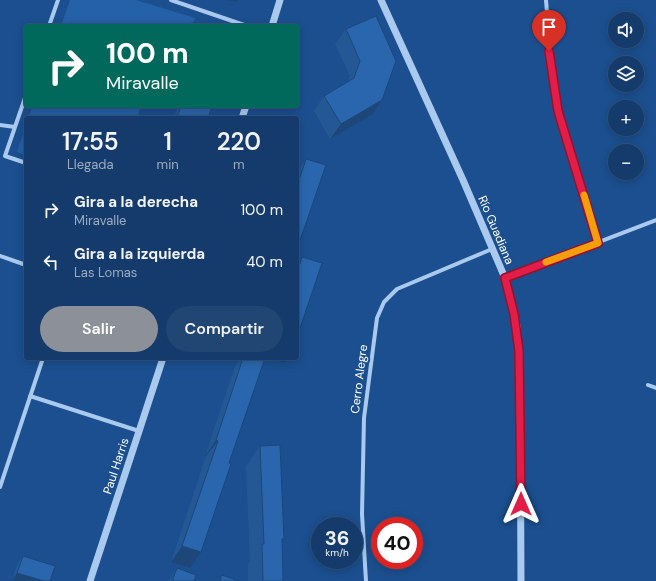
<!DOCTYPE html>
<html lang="es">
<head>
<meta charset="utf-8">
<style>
	body { margin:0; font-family:"DM Sans",sans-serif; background:#214673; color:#f1f3f6; height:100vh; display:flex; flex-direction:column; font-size:15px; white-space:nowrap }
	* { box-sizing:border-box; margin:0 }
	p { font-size:13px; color:#9dadc1 }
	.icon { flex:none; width:22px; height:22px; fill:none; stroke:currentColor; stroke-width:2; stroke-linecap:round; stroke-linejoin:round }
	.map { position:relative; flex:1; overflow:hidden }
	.panel { position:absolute; left:24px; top:116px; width:275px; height:244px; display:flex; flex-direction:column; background:#143b6b; border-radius:4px; box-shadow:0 2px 10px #0003,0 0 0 1px #33557e }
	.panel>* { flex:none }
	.guide { position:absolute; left:24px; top:24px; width:275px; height:84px; border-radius:4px; box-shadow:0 2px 10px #0003,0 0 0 1px #33557e; background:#00695c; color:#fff; overflow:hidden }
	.tools { position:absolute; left:608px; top:12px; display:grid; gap:8px }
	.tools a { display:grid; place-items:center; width:36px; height:36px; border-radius:50%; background:#143b6b; box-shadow:0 2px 10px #0003,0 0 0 1px #33557e; font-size:20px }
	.speed { position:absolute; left:311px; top:517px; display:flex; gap:8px; font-size:20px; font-weight:700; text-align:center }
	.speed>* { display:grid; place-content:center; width:52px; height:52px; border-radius:50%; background:#143b6b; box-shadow:0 2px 10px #0003,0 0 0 1px #33557e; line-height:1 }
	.speed small { font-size:10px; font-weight:400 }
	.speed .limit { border:6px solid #d22; background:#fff; color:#111 }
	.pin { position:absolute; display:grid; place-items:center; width:34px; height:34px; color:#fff; margin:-41px -17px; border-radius:50% 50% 50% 0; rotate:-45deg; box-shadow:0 0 4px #0007 }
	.pin .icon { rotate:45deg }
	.me { position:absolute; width:44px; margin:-22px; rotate:0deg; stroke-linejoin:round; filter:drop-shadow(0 0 3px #0008) }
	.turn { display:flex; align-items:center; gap:14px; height:84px; padding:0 16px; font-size:18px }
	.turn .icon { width:52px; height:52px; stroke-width:2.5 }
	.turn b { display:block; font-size:28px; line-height:34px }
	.eta { display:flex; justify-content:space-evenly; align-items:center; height:68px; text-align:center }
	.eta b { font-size:24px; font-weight:600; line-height:28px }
	.cta { display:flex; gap:8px; margin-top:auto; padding:8px 16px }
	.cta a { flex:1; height:46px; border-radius:24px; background:#8c9099; color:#fff; font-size:16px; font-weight:600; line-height:46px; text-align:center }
	.cta a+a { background:#214673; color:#f1f3f6 }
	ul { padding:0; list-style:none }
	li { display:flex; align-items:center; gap:12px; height:52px; padding:0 16px }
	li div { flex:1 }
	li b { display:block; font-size:15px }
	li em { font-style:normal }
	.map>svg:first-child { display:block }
</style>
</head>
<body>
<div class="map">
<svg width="656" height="581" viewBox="0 0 656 581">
	<rect width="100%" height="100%" fill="#1b4f8f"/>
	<path fill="#2461a8" d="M70,0h66l59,18 -3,8h-131z
		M33,106h108l-4,12h-109z
		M26,125v30l-9,-3z"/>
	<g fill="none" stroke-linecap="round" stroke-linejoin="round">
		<path stroke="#a9c9ee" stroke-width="4" d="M171,0l76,26
			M546,0l6,75 6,36 40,132
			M49,26l9,-26
			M26,95l-21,61 21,7
			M0,125l15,2
			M0,256l26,9
			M505,278l151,-58
			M648,385l8,3
			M30,396l109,35
			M0,487l43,-129
			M366,581l-4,-67 2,-96 13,-100 7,-16 13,-13 95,-40"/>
		<path stroke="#a9c9ee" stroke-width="7" d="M381,0l82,180 42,98 7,25 5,23 3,49 1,206
			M272,26l8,-26
			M242,118l4,-12
			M90,581l73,-223"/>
	</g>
	<path fill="#245895" d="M376,16l-4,99 -42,24 -16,-28 10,-15 24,-14 2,-6 -15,-32 11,-15z
		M178,106h35l-2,2 -3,10h-34z
		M306,159l-9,90v-75l1,-4z
		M302,257l-5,80v-72z
		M241,358h23l-35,105 -39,105 -19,-6 35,-106h-1l30,-89z
		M260,446l24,93 -2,2 1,40h-35v-17l2,-2 -4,-96z
		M23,556l27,25h-38l5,-17z
		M177,568l17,13h-26z"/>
	<path fill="#1d4779" d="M228,0h10l-2,2z
		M382,100l-10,15 -42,24 11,-15z
		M268,358h20l-4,5z
		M216,440l2,1 -12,15h-1z
		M182,546l19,6 -11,16 -19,-6z
		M17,573l27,8h-32z"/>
	<path fill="#2a66ad" stroke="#1d4779" d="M376,16l20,45 -14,39 -41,24 -17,-28 30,-18 6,-17 -14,-32z
		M181,106h31l-4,12h-31z
		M306,159l20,6 -29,84v-63z
		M302,257l20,6 -25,74v-64z
		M243,358h22l-36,105 2,1 -30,88 -19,-6 36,-105 -2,-1z
		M280,445l4,94h-2l1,42h-20l-1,-37h2l-4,-98z
		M23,556l32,10 -5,15h-6l-27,-8z
		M177,568l19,7 -2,6h-22z
		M222,575l17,6h-19z"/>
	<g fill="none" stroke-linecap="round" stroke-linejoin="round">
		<defs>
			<path id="route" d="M521,504l-2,-153 -5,-37 -9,-36 93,-35 -40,-132 -9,-60"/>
		</defs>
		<use href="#route" stroke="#92132f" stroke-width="10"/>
		<use href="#route" stroke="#e11d48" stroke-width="7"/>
		<path stroke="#f59e0b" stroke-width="7" d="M546,262l52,-19 -14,-48"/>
	</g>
	<g text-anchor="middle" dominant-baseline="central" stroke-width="4" stroke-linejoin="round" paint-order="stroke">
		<g font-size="12" fill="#fff" stroke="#1b4f8f">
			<text transform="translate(496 230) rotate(67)">Río Guadiana</text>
			<text transform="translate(359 379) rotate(-83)">Cerro Alegre</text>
			<text transform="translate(116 466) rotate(-72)">Paul Harris</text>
		</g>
	</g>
</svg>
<div class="tools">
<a><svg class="icon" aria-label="sound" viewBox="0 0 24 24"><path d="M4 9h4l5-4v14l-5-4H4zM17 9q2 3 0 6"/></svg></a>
<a><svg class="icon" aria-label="layers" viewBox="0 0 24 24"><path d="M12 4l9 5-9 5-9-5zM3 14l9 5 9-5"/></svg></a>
<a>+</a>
<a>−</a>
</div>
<div class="speed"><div>36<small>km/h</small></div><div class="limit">40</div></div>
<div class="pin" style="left:549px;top:51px;background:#d93025"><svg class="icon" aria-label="arrive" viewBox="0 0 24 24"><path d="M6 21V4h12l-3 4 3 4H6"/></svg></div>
<svg class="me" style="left:521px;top:504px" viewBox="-20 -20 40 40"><path d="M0-17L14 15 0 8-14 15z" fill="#e11d48" stroke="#fff" stroke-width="4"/></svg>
<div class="guide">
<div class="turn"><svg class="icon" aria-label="right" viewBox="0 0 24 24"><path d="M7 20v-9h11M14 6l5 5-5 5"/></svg><div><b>100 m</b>Miravalle</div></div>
</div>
<section class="panel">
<div class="eta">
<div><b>17:55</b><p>Llegada</p></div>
<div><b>1</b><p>min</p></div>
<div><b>220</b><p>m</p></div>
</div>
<ul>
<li><svg class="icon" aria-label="right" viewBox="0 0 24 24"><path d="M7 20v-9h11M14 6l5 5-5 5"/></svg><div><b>Gira a la derecha</b><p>Miravalle</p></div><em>100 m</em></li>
<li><svg class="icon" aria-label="left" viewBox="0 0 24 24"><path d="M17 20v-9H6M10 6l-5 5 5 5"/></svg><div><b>Gira a la izquierda</b><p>Las Lomas</p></div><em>40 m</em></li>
</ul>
<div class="cta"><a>Salir</a><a>Compartir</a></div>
</section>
</div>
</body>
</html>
